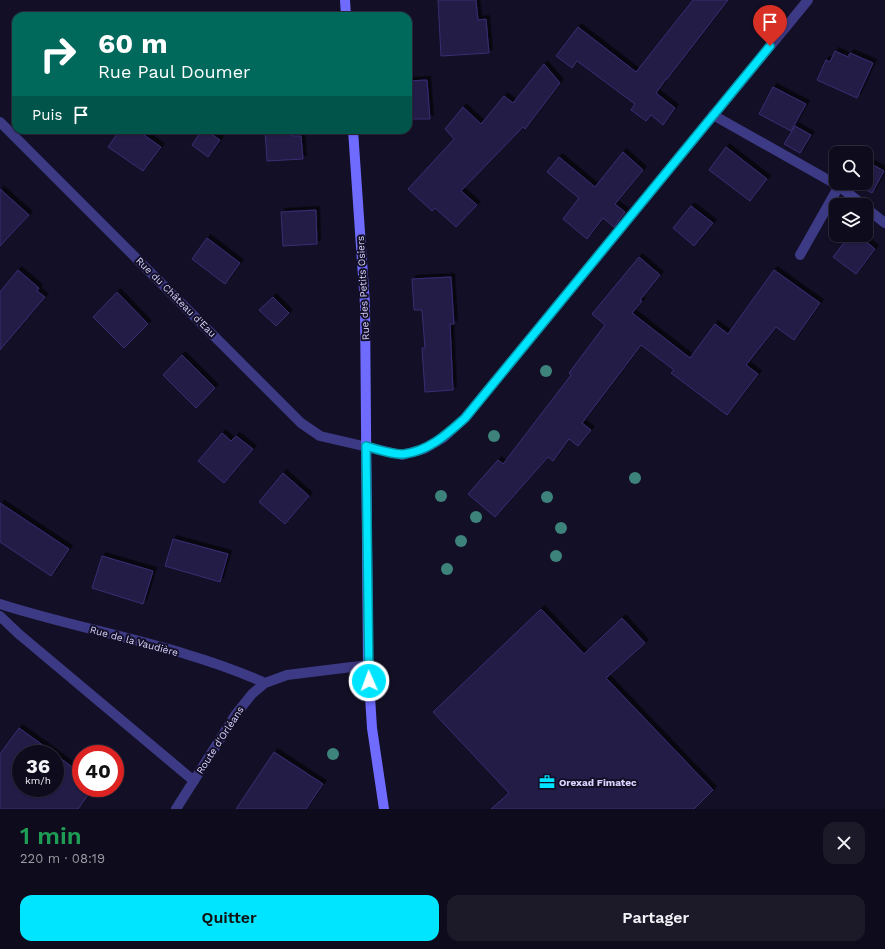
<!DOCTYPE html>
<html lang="fr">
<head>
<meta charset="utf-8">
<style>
	body { margin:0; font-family:"Work Sans",sans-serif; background:#1c1929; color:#f1f3f6; height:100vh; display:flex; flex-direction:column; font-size:15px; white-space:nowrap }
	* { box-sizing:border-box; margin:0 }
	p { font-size:13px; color:#9b9ba3 }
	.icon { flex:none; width:22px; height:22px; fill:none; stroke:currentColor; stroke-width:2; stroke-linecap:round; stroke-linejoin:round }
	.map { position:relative; height:809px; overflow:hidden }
	.sheet { display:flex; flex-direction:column; background:#0e0b1c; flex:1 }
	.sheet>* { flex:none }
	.banner { position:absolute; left:12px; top:12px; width:400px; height:122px; border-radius:12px; box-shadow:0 1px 3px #0004,0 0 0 1px #2e2b3b; background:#00695c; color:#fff; overflow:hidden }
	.tools { position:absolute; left:829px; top:146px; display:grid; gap:8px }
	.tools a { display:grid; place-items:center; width:44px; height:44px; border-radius:8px; background:#0e0b1c; box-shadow:0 1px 3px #0004,0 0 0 1px #2e2b3b; font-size:20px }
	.speed { position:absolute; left:12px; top:745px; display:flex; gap:8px; font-size:20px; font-weight:700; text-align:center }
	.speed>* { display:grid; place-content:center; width:52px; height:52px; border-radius:50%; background:#0e0b1c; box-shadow:0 1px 3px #0004,0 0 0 1px #2e2b3b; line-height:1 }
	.speed small { font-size:10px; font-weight:400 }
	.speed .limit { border:6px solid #d22; background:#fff; color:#111 }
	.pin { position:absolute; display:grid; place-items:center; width:34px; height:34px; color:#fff; margin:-41px -17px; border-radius:50% 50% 50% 0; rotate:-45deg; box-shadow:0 0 4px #0007 }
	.pin .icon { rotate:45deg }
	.me { position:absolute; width:44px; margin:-22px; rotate:358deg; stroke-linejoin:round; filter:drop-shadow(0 0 3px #0008) }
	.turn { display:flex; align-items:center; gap:14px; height:84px; padding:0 20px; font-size:18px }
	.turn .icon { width:52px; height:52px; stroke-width:2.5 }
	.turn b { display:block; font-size:28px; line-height:34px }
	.then { display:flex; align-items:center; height:38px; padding:0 20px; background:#0003; gap:8px; font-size:15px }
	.round { display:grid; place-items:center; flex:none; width:42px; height:42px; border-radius:12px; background:#1c1929 }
	.overview { display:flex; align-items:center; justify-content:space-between; height:68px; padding:0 20px }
	h1 { font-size:24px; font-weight:600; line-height:30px; color:#1e9e55 }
	.primary-button { display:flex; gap:8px; margin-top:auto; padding:8px 20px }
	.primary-button a { flex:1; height:46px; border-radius:12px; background:#00e5ff; color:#111; font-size:16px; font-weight:600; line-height:46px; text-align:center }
	.primary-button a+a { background:#1c1929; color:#f1f3f6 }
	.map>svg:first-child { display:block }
</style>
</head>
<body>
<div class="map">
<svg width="885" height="809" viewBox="0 0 885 809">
	<defs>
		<filter id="shadow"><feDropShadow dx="3.5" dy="-3.5" stdDeviation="0" flood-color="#0009"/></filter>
	</defs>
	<rect width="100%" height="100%" fill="#130f26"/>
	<path fill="#241b47" stroke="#3b2d73" filter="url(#shadow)" d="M438,0h38l2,20 8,-1 3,34 -48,3z
		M693,0h35l-61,79h-1l-10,14 19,15 -12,17 -12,-10 -5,6 -15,-11 4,-6 -58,-43 -5,7 -16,-12 22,-29 58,45z
		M835,51l13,6 2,-4 23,10 -16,35 -40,-18 9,-20 4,2z
		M544,64l16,19 -35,46 -2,-2 -62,64 16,14 -21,22 -21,-19 -3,3 -24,-22 46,-50 -9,-10 18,-22 18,17 23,-28 9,7z
		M427,80l3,39h-22v-38z
		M773,87l33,17 -15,27 -32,-17z
		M795,126l16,9 -11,18 -16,-9z
		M120,130h17l24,17 -18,24 -35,-24z
		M202,130h3l15,10 -12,17 -16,-12z
		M265,130h27v6h9l2,23 -36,2z
		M726,147l41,32 -17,22 -41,-31z
		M623,152l20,18 -28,34 10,8 -11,15 -11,-9 -16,21 -24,-20 16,-21 -32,-26 12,-15 36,30z
		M866,161l18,10 -12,22 -19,-10h13z
		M0,189l29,26 -29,31z
		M691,206l22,17 -19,23 -21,-18z
		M316,210l1,34 -34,2 -2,-34z
		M850,235h8l17,14 -19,25 -23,-17z
		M207,238l33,25 -15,21 -33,-25z
		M639,257l21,18 -20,25 2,1 -10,12 58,45 25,-34 13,10 46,-64 46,33 -26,37 -18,-13 -30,38 12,9 -31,41 -56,-42 3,-3 -33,-25 -59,78 9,7 -13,16 -9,-7 -16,22 -5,-4 -53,60 -27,-23 30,-34 5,4 68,-89 -2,-2 36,-48 -13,-11z
		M18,270l21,18 -2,3 8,6 -45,53v-58z
		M451,277l3,47h-4l3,66 -28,2 -3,-44h3l-3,-38h-8l-2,-31z
		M117,292l31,32 -24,24 -31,-31z
		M273,297l16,16 -13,13 -17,-16z
		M182,355l33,33 -19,20 -33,-33z
		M222,433l9,8 5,-5 17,13 -29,34 -26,-22z
		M283,473l26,23 -24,28 -26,-22z
		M0,503l69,46 -18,27 -51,-34z
		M173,539l55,15 -8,28 -55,-16z
		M102,556l51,15 -10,33 -51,-16z
		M541,609l43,45 38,-36 23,25 -39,35 107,112 -19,19h-203l18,-16 -76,-81z
		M19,728l36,26h-34v34h34v-34l26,20v14h12l-15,21h-78v-55z
		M274,752l49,32 -17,25h-70z"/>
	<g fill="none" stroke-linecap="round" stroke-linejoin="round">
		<path stroke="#3d3a85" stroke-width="10" d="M713,115l126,71 24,19
			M866,208l19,15
			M800,255l39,-69"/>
		<path stroke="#3d3a85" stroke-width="10" d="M0,122l301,301 19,13 82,19 22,-6 19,-11 22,-20 343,-418
			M0,604c88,28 181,41 265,79
			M0,616l20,19 174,146
			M176,809l60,-95 16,-20 13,-11 22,-8 81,-10"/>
		<path stroke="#6f6bff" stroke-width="10" d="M345,0l1,16
			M353,130l12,175 3,360 4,63 12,81"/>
	</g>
	<g fill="#3d827b">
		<circle cx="546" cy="371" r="6"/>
		<circle cx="494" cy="436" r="6"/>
		<circle cx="635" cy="478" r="6"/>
		<circle cx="441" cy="496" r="6"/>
		<circle cx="547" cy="497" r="6"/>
		<circle cx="476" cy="517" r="6"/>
		<circle cx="561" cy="528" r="6"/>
		<circle cx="461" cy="541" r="6"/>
		<circle cx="556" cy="556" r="6"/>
		<circle cx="447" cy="569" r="6"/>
		<circle cx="333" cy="754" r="6"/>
	</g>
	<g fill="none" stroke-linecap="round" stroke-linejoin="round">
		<defs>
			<path id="route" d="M369,681l-3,-235c9,3 30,9 38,8 25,-3 43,-20 61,-36l305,-372"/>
		</defs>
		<use href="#route" stroke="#0095a6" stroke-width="10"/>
		<use href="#route" stroke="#00e5ff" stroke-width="7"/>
	</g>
	<defs>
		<symbol id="office-bare" viewBox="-9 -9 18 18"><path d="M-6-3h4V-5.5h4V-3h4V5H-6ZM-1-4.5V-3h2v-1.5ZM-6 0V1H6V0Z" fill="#00e5ff" stroke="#130f26" stroke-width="2.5" paint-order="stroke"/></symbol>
	</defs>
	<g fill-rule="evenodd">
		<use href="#office-bare" x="536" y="771" width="22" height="22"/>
	</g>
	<g text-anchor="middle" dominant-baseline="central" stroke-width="4" stroke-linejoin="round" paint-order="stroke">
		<g font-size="10" fill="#d9d4ff" stroke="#130f26">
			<text transform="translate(363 288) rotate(-93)">Rue des Petits Osiers</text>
			<text transform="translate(176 297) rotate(45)">Rue du Château d'Eau</text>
			<text transform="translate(134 641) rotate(15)">Rue de la Vaudière</text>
			<text transform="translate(220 740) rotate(-57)">Route d'Orléans</text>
		</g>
		<g font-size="10" font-weight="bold" fill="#d9d4ff" stroke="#130f26" text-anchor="start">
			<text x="559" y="782">Orexad Fimatec</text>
		</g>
	</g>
</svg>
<div class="tools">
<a><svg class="icon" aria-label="search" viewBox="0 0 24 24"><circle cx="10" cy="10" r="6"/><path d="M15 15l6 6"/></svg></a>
<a><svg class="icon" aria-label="layers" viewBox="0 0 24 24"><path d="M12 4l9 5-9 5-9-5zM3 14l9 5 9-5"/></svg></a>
</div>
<div class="speed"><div>36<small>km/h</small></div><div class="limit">40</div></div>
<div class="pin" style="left:770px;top:46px;background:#d93025"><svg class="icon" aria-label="arrive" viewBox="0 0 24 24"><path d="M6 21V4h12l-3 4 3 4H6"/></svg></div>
<svg class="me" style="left:369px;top:681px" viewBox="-20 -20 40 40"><circle r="17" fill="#00e5ff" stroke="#fff" stroke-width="3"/><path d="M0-11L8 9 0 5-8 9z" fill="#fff"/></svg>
<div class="banner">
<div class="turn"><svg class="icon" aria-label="right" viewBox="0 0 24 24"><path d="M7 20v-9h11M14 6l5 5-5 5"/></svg><div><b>60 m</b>Rue Paul Doumer</div></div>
<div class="then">Puis<svg class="icon" aria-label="arrive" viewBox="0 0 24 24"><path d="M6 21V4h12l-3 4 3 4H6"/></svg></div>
</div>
</div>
<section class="sheet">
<div class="overview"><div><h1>1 min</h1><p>220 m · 08:19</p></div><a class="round"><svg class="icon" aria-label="close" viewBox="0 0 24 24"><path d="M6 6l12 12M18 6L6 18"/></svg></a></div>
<div class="primary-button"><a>Quitter</a><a>Partager</a></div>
</section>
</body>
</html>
